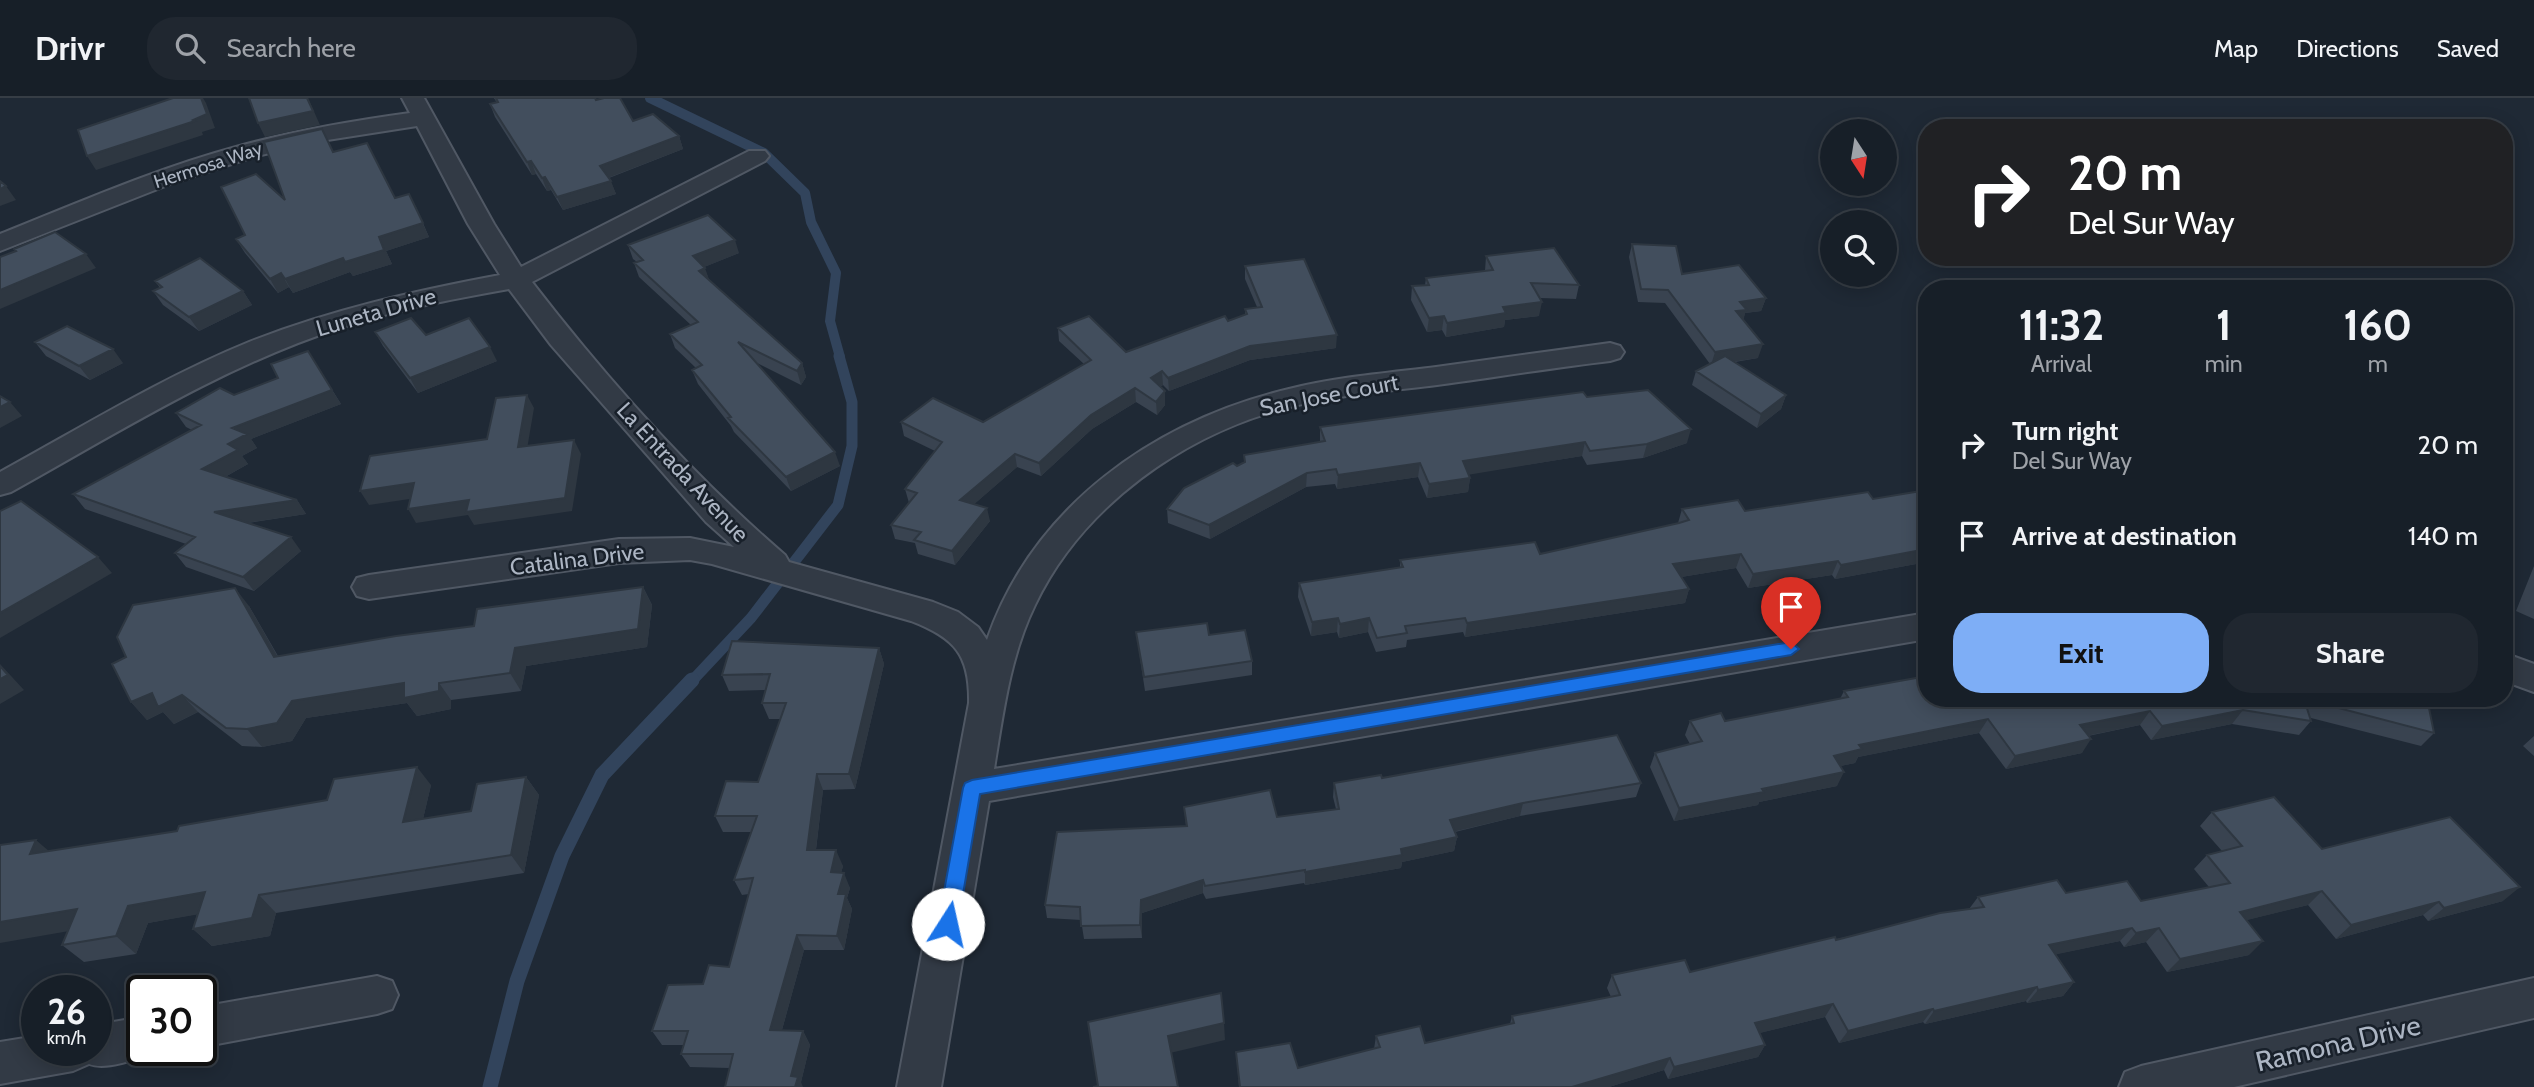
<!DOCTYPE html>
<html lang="en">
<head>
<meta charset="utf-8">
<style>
	body { margin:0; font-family:Cabin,sans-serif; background:#202730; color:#f1f3f6; height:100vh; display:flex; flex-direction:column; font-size:26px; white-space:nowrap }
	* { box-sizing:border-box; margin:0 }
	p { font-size:23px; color:#9ea2a8 }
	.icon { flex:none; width:38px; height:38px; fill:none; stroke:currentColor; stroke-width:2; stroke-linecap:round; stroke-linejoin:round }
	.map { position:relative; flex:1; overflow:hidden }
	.drawer { position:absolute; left:1918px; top:182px; width:595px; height:427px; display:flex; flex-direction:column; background:#171f28; border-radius:28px; box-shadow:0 4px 18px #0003,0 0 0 2px #363d45 }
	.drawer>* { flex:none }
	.top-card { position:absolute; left:1918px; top:21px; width:595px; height:147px; border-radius:28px; box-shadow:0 4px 18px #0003,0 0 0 2px #363d45; background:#202124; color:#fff; overflow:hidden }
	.needle { width:46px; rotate:168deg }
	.buttons { position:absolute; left:1820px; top:21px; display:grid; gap:14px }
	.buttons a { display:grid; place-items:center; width:77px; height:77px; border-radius:50%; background:#171f28; box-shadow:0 4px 18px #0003,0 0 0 2px #363d45; font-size:35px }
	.speed { position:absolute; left:21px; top:877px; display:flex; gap:14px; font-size:35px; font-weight:700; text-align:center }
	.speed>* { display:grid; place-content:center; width:91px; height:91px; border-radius:50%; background:#171f28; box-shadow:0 4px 18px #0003,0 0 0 2px #363d45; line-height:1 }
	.speed small { font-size:18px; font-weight:400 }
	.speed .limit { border:4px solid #111; border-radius:10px; background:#fff; color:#111 }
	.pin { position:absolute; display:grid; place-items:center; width:60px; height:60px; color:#fff; margin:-72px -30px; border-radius:50% 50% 50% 0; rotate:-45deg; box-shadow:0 0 7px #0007 }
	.pin .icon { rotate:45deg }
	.me { position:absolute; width:77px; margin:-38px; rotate:10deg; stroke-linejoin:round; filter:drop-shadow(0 0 5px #0008) }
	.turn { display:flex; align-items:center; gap:24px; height:147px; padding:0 35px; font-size:32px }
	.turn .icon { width:91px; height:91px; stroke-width:2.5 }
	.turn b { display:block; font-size:49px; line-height:60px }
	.eta { display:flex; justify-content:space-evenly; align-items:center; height:119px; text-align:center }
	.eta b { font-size:42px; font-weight:700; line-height:49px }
	.primary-button { display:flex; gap:14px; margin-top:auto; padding:14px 35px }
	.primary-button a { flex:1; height:80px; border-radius:28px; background:#7eaef6; color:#111; font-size:28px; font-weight:700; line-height:80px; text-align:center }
	.primary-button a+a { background:#202730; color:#f1f3f6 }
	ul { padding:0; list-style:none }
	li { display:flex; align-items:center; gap:21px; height:91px; padding:0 35px }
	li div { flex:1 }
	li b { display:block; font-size:26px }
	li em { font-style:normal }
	header { display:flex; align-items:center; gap:42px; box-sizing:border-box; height:98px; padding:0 35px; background:#171f28; border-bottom:2px solid #363d45 }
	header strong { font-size:33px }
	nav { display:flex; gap:38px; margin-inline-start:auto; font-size:24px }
	.search { width:490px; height:63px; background:#202730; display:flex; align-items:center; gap:18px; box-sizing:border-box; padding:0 24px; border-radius:28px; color:#9ea2a8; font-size:26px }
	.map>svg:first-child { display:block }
</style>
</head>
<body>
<header>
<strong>Drivr</strong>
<div class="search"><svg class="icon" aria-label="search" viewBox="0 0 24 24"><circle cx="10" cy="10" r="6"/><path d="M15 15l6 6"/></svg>Search here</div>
<nav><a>Map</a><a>Directions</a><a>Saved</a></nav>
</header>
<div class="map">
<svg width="2534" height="989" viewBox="0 0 2534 989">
	<rect width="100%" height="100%" fill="#1f2935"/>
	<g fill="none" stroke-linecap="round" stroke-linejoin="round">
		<path stroke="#32445c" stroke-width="10" d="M650,0l114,55 41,40 6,29 25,51 -6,48 10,36"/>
		<path stroke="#32445c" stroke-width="11" d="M691,584l60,-64 87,-113 14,-59v-44l-13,-46"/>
		<path stroke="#32445c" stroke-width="15" d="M490,989l27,-106 45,-125 40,-81 90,-95"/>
		<defs>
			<path id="street" d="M402,0h22l70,126 27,43 228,-116h16l4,5 -4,5 -233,121c74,96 161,194 253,273l4,7 144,40 25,10 20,15 9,13c46,-134 168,-219 302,-251 48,-12 98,-16 147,-22 58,-8 116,-16 174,-24l10,3 4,6 -4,6 -10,3c-58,7 -115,16 -173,24 -49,6 -99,10 -147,22 -105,26 -208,99 -255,198 -25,51 -32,109 -41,164l933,-156v26l-938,162 -48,286h-44l72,-384c1,-48 -14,-65 -58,-82l-199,-57 -22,-4 -71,3 -250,36 -12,-3 -5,-9 5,-9 12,-3 250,-36 71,-1 44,9 -28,-25 -155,-177 -42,-56c-56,10 -111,20 -166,38 -118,38 -224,105 -332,165l-11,3v-23c82,-45 163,-95 249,-130 82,-32 165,-51 251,-67l-32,-51 -51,-98 -96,15 -68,16 -80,26 -173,68v-17c78,-31 155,-65 236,-87 57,-16 115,-26 174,-34z
				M2504,555l30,11v28l-30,-11z
				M377,878l15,5 6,14 -6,14 -15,5 -176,33v-40z
				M2534,880v40l-300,69h-115l6,-15 16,-6z
				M142,919v33l15,1c-18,7 -50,20 -68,13l-16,7 -73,13v-42l37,-6v14h59v-25z"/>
		</defs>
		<use href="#street" stroke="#505864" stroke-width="4"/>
		<use href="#street" fill="#323a45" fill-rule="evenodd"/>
	</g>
	<path fill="#394350" d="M494,0h101l1,2 37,21 46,15 4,13 -74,29 7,16 -53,16 -12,-20 -4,1 -11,-17 -4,1 -37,-58 -5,-13 7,-1z
		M333,54l62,46 21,9 13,30 -43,14 6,13 -39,12 -3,-4 -57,21 -4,-6 -11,6 -33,-40 -9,-14 9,-4 40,-35z
		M1632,146l50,30 84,24 -5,13 -16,2 -2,7 15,38 -23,4 51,33 -5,14 -24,19 -65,-43 4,-14 14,-7 -45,-61 -27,-1 -9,-45z
		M628,147l111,8 -35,14 5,13 93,83 4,14 -5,8 -44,-22 83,103 -49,25 -57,-59 -3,-6 -33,-42 -6,-14 4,-2 -21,-20 -5,-14 21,-9 -52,-48 -5,-14 3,-1 -4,-3z
		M1486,158l93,29 -3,14 -37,-1v18l-34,4 -1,7 -58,10 -4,-7 -15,2 -16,-32 1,-14 13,-1 1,-7 59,-7z
		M1245,168l91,82 -86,12 -81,31 -6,-6 -3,2 5,4v14l-8,10 -21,-13 -44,27 -51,47 -24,-9 -43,37 16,17 -35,44 -37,-11 -3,-11 -20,-4 -4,-14 18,-22 -4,-14 30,-38 -31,-15 -3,-14h82l101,-58 -25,-23 -1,-13 68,24 119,-37v-6l12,-2 -12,-28z
		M155,183l88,10 9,14 -53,26 -36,-26 -10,-14 7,-3z
		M375,234l51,3 71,26 -79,32 -35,-47z
		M35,244l88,21 -33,17 -44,-24z
		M308,253l33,53 -90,35 6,9 -15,8 6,8 -23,13 72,23 9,14 -58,9 53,28 -47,40 -68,-24 -11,-14 11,-9 -101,-35 -12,-15 119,-64 -6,-3 -10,-14 58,-18 44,-17z
		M1587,299l100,46 -44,15 -56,7 -5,-9 -114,18 2,4 -2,14 -41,6 -9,-21 -81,12 -2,-5 -29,3 -96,52 -42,-16 -1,-14 77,-47v-7l76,-13v-15z
		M1927,376v88l-92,17 -3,-4 -84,13 -12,-20 -55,9 8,12 -4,14 -220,34 -2,-5 -56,8 -1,7 -30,5 -8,-20 -29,6 -2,-6 -26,4 -13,-39 1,-14 101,-16v-7l140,-6 138,-31 4,-14 63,2 128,-12 52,-8 -4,-5z
		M2534,468v53l-18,-8z
		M643,489l9,18 -5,42 -121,19 -5,25 -70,9v9l-34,7 -10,-13 -101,15 -14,23 -30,6 -20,-1 -44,-34 -24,12 -11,-12 -16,8 -16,-18 118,-96 29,50 196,-30z
		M1136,534l116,29v14l-107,16z
		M879,550l5,16 -29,125 -32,1 -7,60 27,16 -2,7 9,15 -3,10 5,11 -8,41h-40l-22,80 21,1 7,14 -9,37 -72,-14 -39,-1 -9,-13 3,-9h-22l-10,-14 51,-47 26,-17 20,-73 -7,1 -8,-15 17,-48h-28l-8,-16 43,-34 22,-63h-11l-7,-16 3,-13 -36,1 -7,-16z
		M1844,593l83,7h500l7,35 -13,13 -110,-28v3l-12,14 -67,-11 -81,16 -11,-15 -52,11 -6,17 -76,16 -27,-36 -121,24 -3,6 -15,3 -3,20 -78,16 -1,3 -84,16 -24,-54 5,-14 35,-9 -5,-9 5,-14h35l115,-22z
		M2534,638v20l-11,-10z
		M526,679l13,18 -15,78 -248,40 -6,23 -58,10 -19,-17 4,-15 -49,9 -12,31 -52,8 -22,-17 6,-14 -19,-80 128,-20 254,-46 -8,34 48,-8z
		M1382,680l259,5 -5,14 -116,19 -65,16 2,5 -3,14 -52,11 -1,6 -96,17 -1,-2 -98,16 -3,-6 -61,20v25l-58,1 -3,-19 -34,-2 -2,-13 141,-79 -2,-19 93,10 59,-8 -3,-12 1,-14z
		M2212,714l110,37 181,52 -75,20 -5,-6 -87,24 -28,-34 -62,15 3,35 -82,17 -21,-30 -22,5 -4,-6 -64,13 18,28 -11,14 -36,7 -1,-2 -101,23 -2,-2 -84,21 -14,-26 -66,16 6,12 -7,12 -90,22 -4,-9 -55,17h-370l-3,-35 62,16 76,-19 2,-13 49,7 85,-19 2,-8 99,-19 -4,-9 5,-13 78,-3 279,-63 9,-12 88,-4 75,8 68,-14 -15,-18 13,-14 15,-4 -22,-25z"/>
	<path fill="#2e3741" d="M201,0h2l3,5 9,25 -13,4 1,3 -107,35 -9,-14 106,-36z
		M308,0l12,27 -55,12 -7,-14z
		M679,38l4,13 -78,30 -5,-13z
		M531,63l5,13 -4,1 -5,-13z
		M545,79l6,13 -4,1 -5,-13z
		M611,83l5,13 -53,16 -6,-13z
		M6,88l10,14 -16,6v-17z
		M409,96l20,43 -43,14 6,13 -39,12 -3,-4 -57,21 -8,-14 58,-21 36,-21z
		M735,142l4,13 -42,17 -4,-14z
		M86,156l10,14 -96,41v-19z
		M705,170l5,14 -11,-11z
		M281,175l8,14 -11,6 -8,-14z
		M243,193l9,14 -53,26 -10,-14z
		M1766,200l-5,13 -16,2 -2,10 -10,1 7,-22z
		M1542,204l-3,14 -34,4 -1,7 -58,10 1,-14 56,-16z
		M1444,218l-2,14 -15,2 2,-14z
		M1337,237l-1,13 -86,12 -81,31 -1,-13 82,-32z
		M1763,246l-5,14 -47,7 4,-13z
		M490,249l7,14 -79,32 -8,-15z
		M113,251l10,14 -33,17 -11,-14z
		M802,265l4,14 -5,8 -4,-14z
		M1162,273l1,14 -11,6 -1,-13z
		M1135,290l1,14 -44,27 -51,47 -2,-13 52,-48z
		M332,292l9,14 -90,35 6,9 -15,8 6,8 -36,20 -10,-15 26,-25 4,-16z
		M1165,293v14l-8,10 -1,-13z
		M527,297l7,13 -9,53 -7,-14z
		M1786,297l-5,14 -24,19 4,-14z
		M10,304l12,14 -22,12v-21z
		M1691,331l-4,14 -44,15 4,-14z
		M574,342l7,14 -9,57 -98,14 -6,-10 -52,8 -8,-14 61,-9z
		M1585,344l-3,14 -121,20 2,-15z
		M835,354l5,14 -49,25 -5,-14z
		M1015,356l2,13 -54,47 -3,-14z
		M1420,365l-2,14 -81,12 1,-14z
		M1307,375l-1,14 -96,52 -1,-14z
		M1470,380l-2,14 -41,6 2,-14z
		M414,385l9,14 -54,8 -9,-14z
		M297,402l9,14 -81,12 -11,-14z
		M987,410l3,13 -35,44 -3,-14z
		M291,439l10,14 -47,40 -11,-14z
		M1927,451v13l-92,17 6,-14z
		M1741,456l-5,14 -67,11 4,-15z
		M98,459l14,16 -112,65v-25z
		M1838,463l-6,14 -84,13 5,-14z
		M643,489l9,18 -5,42 -121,19 -5,25 -11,-18 5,-25z
		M235,490l14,18 39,69 -14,-18z
		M1689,491l-4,14 -220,34 2,-14z
		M1338,520l-1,14 -26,4 1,-14z
		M1369,520l-1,14 -29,6 1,-14z
		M879,550l5,16 -29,125 -6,-15z
		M0,566l24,26 -24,14z
		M404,585h35l12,17v9l-34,7 -10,-13 -101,15 -14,23 -30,6 -15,-18 45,-28z
		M152,595l30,2 16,17 -24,12 -11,-12 -16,8 -16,-18z
		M2243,612l-11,14 -81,16 11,-14z
		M2150,613l-10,14 -69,14 9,-14z
		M1988,621l-9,14 -121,24 -3,6 -28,6 7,-13 25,-11z
		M2091,641l-9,14 -76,16 9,-13z
		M417,669l14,18 -13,55 -15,-18z
		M1844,674l-7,14 -78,16 -1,3 -84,16 5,-13z
		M817,676l6,16 -9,75 -7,-15z
		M526,679l13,18 -15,78 -13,-18z
		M1523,705l-3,13 -72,17 2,-13z
		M1457,739l-3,14 -52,11 -1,6 -96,17v-13l96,-23z
		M36,742l21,18 -27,-4z
		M836,752l7,16 -6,21 -6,-15z
		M844,775l6,15 -3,10 5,11 -8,41 -7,-14 1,-42z
		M1203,782v13l-61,20v25l-2,-13 1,-25z
		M2520,789l-17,14 -75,20 16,-13z
		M2322,793l-14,14 -81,20 13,-13z
		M205,794l18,18 -75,13 -12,31 -20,-18 12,-30z
		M259,797l17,18 -6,23 -58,10 -19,-17z
		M2439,804l-16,13 -87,24 15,-14z
		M77,811l21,17 -98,17v-21z
		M2132,830l-12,13 -81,17 10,-13z
		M2159,830l-13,14 -22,5 12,-14z
		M797,837l7,15 -26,94 -8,-14z
		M2263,843l-14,14 -82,17 13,-13z
		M2074,884l-11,14 -36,7 11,-13z
		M2037,889l-11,14 -101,23 9,-13z
		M1833,906l-8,13 -77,19 7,-13z
		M1933,911l-10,13 -84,21 9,-12z
		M1224,925l1,17 -55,13 -2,-17z
		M803,933l7,14 -9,37 2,5h-8l-4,-11z
		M1765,947l-7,12 -90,22 6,-12z
		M1670,960l-6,12 -55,17h-37z"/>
	<path fill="#424e5d" stroke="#2e3741" stroke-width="2" d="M173,0h28l6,16 -14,6 2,1 -108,35 -9,-26z
		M249,0h58l6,13 -55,12z
		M496,0h99l1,2 8,-2h16l13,23 20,-7 26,22 -79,30 11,15 -54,16 -12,-20 -3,1 -11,-17 -4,1 -37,-58 8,-2z
		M322,31l11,23 34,-9 28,55 14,-4 14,29 -44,14 5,13 -39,12 -2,-4 -58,21 -4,-6 -11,6 -34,-40 9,-4 -24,-48 35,-13 29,26 -21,-58z
		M0,83l6,5 -6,3z
		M708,117l27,25 -42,16 12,12 -6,3 103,92 -5,8 -59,-29 97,110 -49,25 -58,-59 3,-1 -39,-47 10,-5 -32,-31 28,-12 -64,-59 9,-3 -15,-15z
		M55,134l31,22 -86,36v-33l16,-6 -2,-2z
		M1632,146l44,2 6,28 57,-9 27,33 -26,4 7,8 -11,1 27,33 -48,8 -47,-62 -27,-1z
		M1554,150l25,37 -48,-2 11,19 -39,5 3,6 -59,10 -3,-7 -15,2 -17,-32 17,-1 -3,-7 67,-8 -7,-14z
		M200,160l43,33 -54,26 -36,-26 9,-4 -7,-6z
		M1304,161l33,76 -87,11 -82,32 -6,-7 -11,7 14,13 -9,11 -21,-14 -44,27 -52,48 -24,-9 -55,46 27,8 -35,43 -38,-11 7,-8 -30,-7 26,-32 -12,-4 37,-47 -41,-20 32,-24 50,24 108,-62 -33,-32 31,-12 37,36 99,-36 3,5 19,-7 -2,-5 17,-2 -17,-41z
		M411,220l15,17 43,-17 21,29 -80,31 -35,-46z
		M67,228l46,23 -34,17 -44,-24z
		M308,253l24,39 -100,38 15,6 -19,10 10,6 -36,19 95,31 -83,12 77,25 -48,40 -68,-24 20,-16 -122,-43 128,-69 -25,-12 44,-25 14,7 44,-17 -7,-14z
		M1725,258l61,39 -25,19 -65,-43z
		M1648,292l43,39 -44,15 -57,7 -5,-9 -122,19 7,17 -41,6 -9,-21 -82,12 -2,-6 -29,4 -98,52 -42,-16 17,-21 49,-25 4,3 8,-4 -1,-7 81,-14 -5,-14 263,-35 4,5z
		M527,297l-9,52 56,-7 -9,58 -99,14 3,-12 -61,9 6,-26 -54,8 10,-35 117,-17 9,-41z
		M0,298l10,6 -10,5z
		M1927,392v59l-86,16 -3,-4 -85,13 -12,-20 -68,10 16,25 -222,34 -2,-5 -60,8 2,7 -30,5 -8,-20 -29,6 -2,-6 -26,4 -13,-39 104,-16 -3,-7 135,-18 5,12 139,-31 10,-3 -7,-11 56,-9 7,11 123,-19 5,7z
		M21,403l77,56 -98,56v-102z
		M643,489l-5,42 -123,19 -5,25 -71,10v8l-35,7v-15l-112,18 -15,22 -30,6 -21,-1 -44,-33 -24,12 -6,-14 -21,9 -19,-38 14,-7 -9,-20 16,-32 102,-17 39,69 122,-21 78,-10 3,-17z
		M1207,525l2,12 36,-5 7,31 -108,16 -8,-45z
		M732,543l147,7 -30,126h-32l-10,76h29l-5,22 13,1 -6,21h8l-9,42 -40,-1 -27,95 33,1 -12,45 7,1 -3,10h-70l8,-33h-52l7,-23h-36l16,-46 35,-1 6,-19 20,2 24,-89 -19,2 23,-64h-42l11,-35 32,1 28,-79h-24l8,-29 -48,1z
		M0,568l8,9 -8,4z
		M1927,578v22h500l7,35 -130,-34 7,22 -68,-11 -81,16 -12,-15 -70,14 11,14 -76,17 -27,-37 -129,26 3,4 -28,7 10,16 -82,17 2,3 -85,16 -24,-55 47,-12 -12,-20 31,-8 4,8 123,-24 -4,-6z
		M1617,637l24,48 -118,20 -73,17 7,17 -56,12 1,6 -97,17v-2l-100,16 -2,-6 -62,20 -1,25 -59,1 -1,-19 -35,-2 12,-73 130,-6 -3,-19 86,-17 7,27 62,-8 -5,-26 47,-8 1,3z
		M417,669l-14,55 68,-11 6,-27 49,-7 -15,78 -252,40 -7,23 -59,11 12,-37 -77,14 -12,30 -54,9 15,-36 -77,13v-77l36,-5 -6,14 147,-23 2,-5 148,-26 7,-21z
		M2274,699l48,52 128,-32 70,70 -76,21 -5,-6 -88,23 -29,-34 -82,21 23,29 -83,18 -21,-31 -23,5 -4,-5 -83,17 25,37 -36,8 -1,-3 -103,24 -1,-2 -85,22 -15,-27 -78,19 10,22 -91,22 -4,-9 -98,29h-332l-4,-35 54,-9 8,25 82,-21 -4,-11 44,-10 5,17 89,-20 -2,-7 108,-21 -8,-20 73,-15 5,12 145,-35 1,3 104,-27 44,-6 -6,-10 79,-17 9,13 61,-12 14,20 89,-18 -23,-28 35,-9 -30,-34z
		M1221,895l3,30 -56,13 10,51h-85l5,-1 -10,-64z"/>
	<path fill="#1a73e8" stroke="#114b97" stroke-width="2" d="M1791,544l8,7 -8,6 -811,139 -22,130 -3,6 -7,2 -7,-2 -3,-6 25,-136 2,-5 7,-3z"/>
	<g text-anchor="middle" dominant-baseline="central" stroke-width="5" stroke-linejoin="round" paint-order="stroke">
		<g font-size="19" fill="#acb5c3" stroke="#18202a">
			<text transform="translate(208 67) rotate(-18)">Hermosa Way</text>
		</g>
		<g font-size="23" fill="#acb5c3" stroke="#18202a">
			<text transform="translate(376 214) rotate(-16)">Luneta Drive</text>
			<text transform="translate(1329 297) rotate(-11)">San Jose Court</text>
			<text transform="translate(683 374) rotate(47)">La Entrada Avenue</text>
			<text transform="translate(577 461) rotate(-7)">Catalina Drive</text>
		</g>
		<g font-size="28" fill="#acb5c3" stroke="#18202a">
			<text transform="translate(2338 945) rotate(-13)">Ramona Drive</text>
		</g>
	</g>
</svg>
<div class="buttons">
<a><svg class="needle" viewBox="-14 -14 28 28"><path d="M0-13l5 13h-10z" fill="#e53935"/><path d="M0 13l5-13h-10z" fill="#9ea2a8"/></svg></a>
<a><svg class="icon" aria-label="search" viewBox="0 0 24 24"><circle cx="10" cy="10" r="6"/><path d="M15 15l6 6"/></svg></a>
</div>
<div class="speed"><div>26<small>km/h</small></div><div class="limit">30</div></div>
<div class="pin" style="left:1791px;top:551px;background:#d93025"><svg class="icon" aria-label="arrive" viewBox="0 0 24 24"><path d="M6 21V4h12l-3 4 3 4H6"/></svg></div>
<svg class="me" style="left:948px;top:826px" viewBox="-20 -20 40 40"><circle r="19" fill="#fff"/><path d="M0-13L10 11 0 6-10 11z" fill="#1a73e8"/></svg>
<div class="top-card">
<div class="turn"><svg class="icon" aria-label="right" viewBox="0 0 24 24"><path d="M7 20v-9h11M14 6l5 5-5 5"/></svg><div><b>20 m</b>Del Sur Way</div></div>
</div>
<section class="drawer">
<div class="eta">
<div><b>11:32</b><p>Arrival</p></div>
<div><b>1</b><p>min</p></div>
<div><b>160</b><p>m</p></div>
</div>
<ul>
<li><svg class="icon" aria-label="right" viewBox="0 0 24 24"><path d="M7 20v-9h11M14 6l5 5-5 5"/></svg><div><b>Turn right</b><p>Del Sur Way</p></div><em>20 m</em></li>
<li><svg class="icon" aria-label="arrive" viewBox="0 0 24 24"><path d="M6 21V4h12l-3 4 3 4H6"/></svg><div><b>Arrive at destination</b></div><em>140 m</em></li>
</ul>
<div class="primary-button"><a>Exit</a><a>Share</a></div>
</section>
</div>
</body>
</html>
